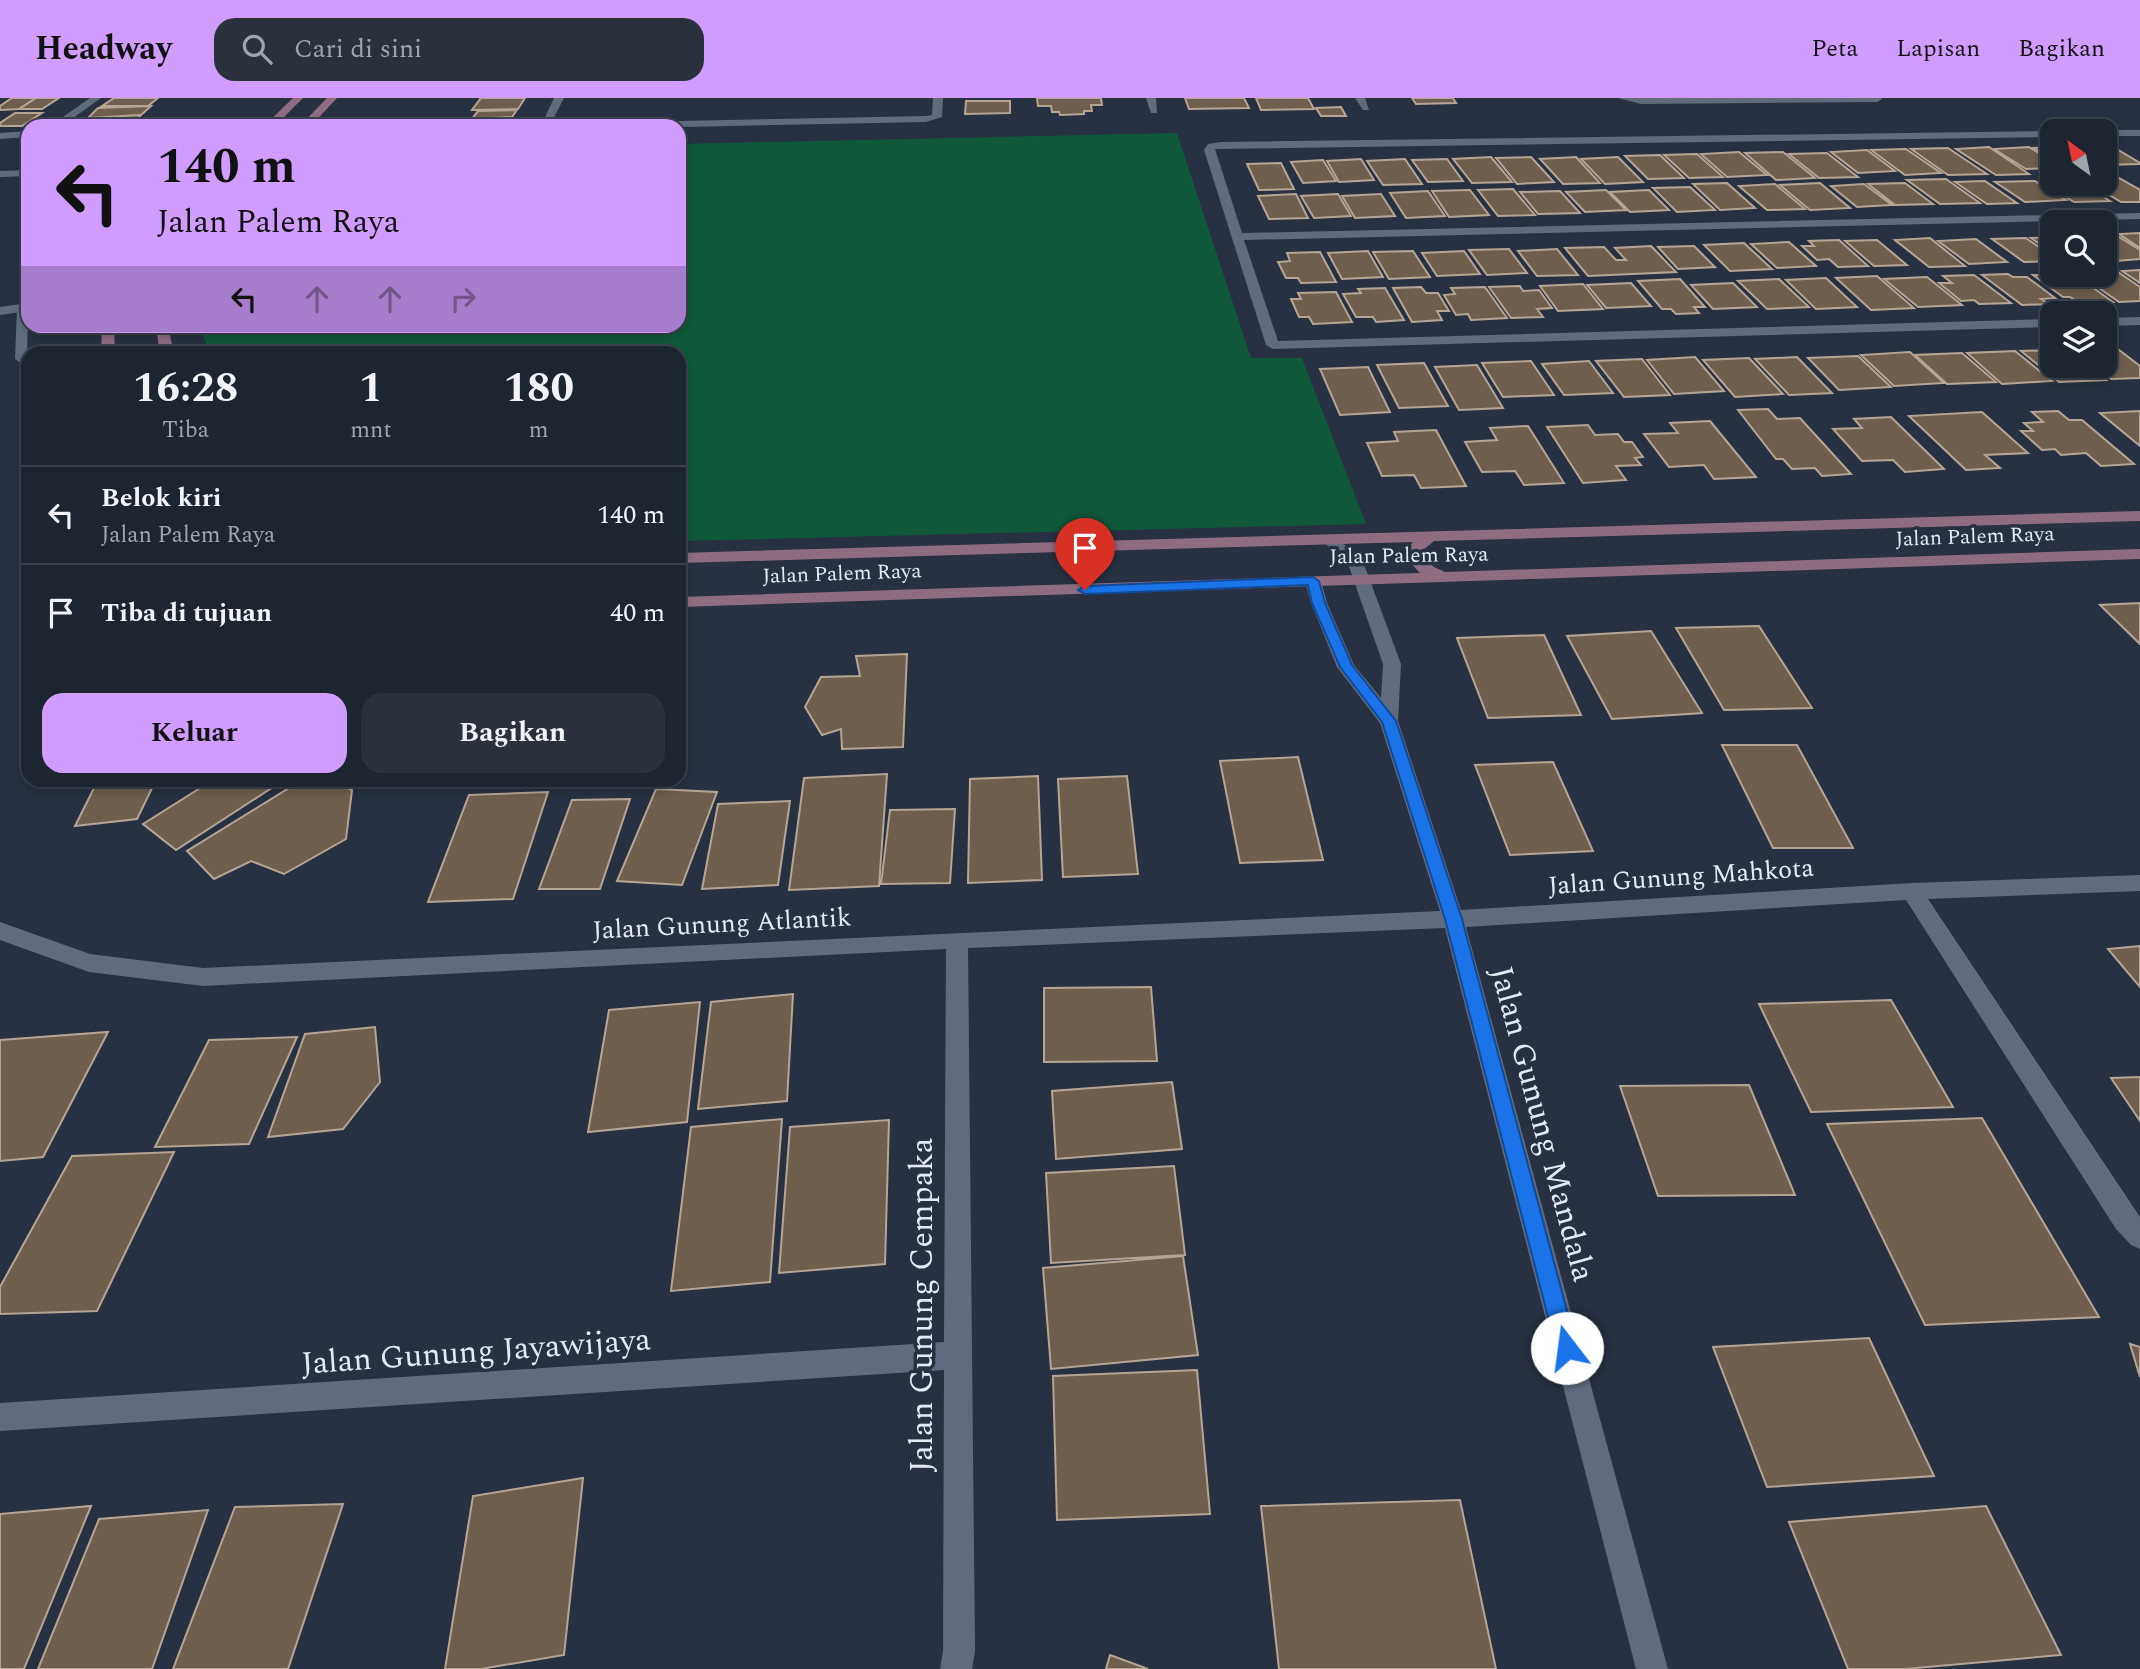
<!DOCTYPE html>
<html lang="id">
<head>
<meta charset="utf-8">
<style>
	body { margin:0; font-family:Spectral,serif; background:#2a313d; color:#f1f3f6; height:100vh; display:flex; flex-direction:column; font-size:26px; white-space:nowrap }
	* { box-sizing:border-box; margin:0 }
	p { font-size:23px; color:#a0a5ab }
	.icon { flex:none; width:38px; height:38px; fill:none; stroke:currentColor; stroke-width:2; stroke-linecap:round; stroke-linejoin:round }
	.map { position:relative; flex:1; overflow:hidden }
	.side { position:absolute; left:21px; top:248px; width:665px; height:441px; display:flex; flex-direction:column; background:#1d2531; border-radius:21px; box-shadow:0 4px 10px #0003,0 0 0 2px #3b424d }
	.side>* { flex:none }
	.banner { position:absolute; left:21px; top:21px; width:665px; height:214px; border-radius:21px; box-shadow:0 4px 10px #0003,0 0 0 2px #3b424d; background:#d09dff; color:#111; overflow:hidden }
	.needle { width:46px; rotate:327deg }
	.tools { position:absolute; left:2040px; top:21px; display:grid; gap:14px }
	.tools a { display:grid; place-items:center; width:77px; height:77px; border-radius:14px; background:#1d2531; box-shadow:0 4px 10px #0003,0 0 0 2px #3b424d; font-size:35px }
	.pin { position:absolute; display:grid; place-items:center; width:60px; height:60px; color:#fff; margin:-72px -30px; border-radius:50% 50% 50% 0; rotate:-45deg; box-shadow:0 0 7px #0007 }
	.pin .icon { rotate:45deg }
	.me { position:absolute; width:77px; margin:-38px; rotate:345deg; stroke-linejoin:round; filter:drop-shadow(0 0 5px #0008) }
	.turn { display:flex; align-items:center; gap:24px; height:147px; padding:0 21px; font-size:32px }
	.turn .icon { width:91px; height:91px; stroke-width:2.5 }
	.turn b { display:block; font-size:49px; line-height:60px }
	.lanes { display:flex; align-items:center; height:66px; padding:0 21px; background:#0003; justify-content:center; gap:35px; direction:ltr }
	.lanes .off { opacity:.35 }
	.eta { display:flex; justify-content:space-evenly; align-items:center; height:119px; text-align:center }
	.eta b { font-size:42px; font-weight:700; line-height:49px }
	.cta { display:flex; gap:14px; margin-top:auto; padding:14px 21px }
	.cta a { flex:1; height:80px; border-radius:21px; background:#d09dff; color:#111; font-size:28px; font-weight:700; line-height:80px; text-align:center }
	.cta a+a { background:#2a313d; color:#f1f3f6 }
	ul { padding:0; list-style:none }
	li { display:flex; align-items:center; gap:21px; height:98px; padding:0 21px; border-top:2px solid #3b424d }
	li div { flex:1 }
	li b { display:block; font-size:26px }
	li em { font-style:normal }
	header { display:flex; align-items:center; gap:42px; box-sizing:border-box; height:98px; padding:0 35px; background:#d09dff; color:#111 }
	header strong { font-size:33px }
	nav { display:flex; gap:38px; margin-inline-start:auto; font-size:24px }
	.search { width:490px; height:63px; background:#2a313d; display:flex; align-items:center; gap:18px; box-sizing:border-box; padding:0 24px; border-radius:21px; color:#a0a5ab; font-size:26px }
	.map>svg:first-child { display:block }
</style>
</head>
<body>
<header>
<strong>Headway</strong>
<div class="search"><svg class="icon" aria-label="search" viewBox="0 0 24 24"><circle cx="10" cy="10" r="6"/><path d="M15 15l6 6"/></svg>Cari di sini</div>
<nav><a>Peta</a><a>Lapisan</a><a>Bagikan</a></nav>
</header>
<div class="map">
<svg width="2140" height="1571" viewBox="0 0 2140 1571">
	<rect width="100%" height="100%" fill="#273141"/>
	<path fill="#10583a" d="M1177,35l74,225h51l64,166 -687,17v-187l-470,-1 -8,-26 478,-1v-182z"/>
	<path fill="#6d5e4e" stroke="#b6a594" stroke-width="2" d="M12,0h24l-17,11 -19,1v-4z
		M36,0h23l-17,11h-23z
		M114,0h44l-10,8h-46z
		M481,0h44l-7,11 -46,1z
		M1037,0h64l1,7h-11l1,6h-8v3l-24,1 -1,-3h-7l-1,-6h-13z
		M1185,0h59l5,10 -60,1z
		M1256,0h52l6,11 -53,1z
		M1412,0h41l3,5 -40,1z
		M966,3h44v12l-45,1z
		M151,8l-10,9 -53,3 10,-10z
		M1341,9l5,9h-25l-5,-8z
		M517,12l-5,7 -40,2 6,-8z
		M15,15h27l-20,13h-22v-3z
		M141,17l-10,10 -53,1 10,-8z
		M2110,47l30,18v1l-35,1v-19z
		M1989,49l40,27 -33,1 -40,-26z
		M2029,49l24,15v6l-27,1 -32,-20z
		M2053,49v13l-19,-12z
		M1948,50l39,26 -39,1 -37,-26z
		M1906,51l35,24 -36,2 -34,-25z
		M1867,52l28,21 -37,2 -27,-21z
		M1739,54l28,23 -40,2 -26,-23z
		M1783,54l32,26 -39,2 -31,-27z
		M1827,55l31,24 -39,1 -30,-24z
		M1697,56l26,23 -34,1 -25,-23z
		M1660,57l24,23 -36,1 -23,-23z
		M1491,59l21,25 -40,1 -19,-24z
		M1531,59l23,25 -37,2 -21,-26z
		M1576,59l24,26 -37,1 -23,-25z
		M1618,59l25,25 -38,2 -24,-25z
		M1361,61l13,21 -35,2 -12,-21z
		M1405,61l17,25 -39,1 -16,-24z
		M1447,61l16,22 -35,1 -16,-22z
		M1323,62l13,21 -33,2 -12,-21z
		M1281,65l13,26 -35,1 -12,-26z
		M2105,80h14l21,12v12h-19l-30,-18h14z
		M1946,81l34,24 -40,1 -33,-24z
		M1985,83l32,22 -30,1 -32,-22z
		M2035,83l31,19 -41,2 -30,-20z
		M1727,85l28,25 -35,2 -27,-26z
		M1820,85l30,25 -40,2 -30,-25z
		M1905,85l28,21 -38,1 -27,-21z
		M1775,86l30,25 -38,1 -28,-24z
		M1864,86l28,21 -35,2 -26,-21z
		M2083,86l27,17 -36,1 -28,-17z
		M1690,89l25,23 -38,2 -24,-24z
		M1513,91l22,26 -37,1 -20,-26z
		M1470,92l19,25 -40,2 -17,-26z
		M1606,92l20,20 -41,2 -19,-20z
		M1649,92l20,20 -39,2 -20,-20z
		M1428,93l17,25 -39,2 -16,-25z
		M1560,93l20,22 -42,1 -18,-22z
		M1296,96l12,24 -39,1 -11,-23z
		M1338,96l13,22 -37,2 -13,-22z
		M1381,96l14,22 -40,2 -13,-22z
		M2140,135v15l-21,-14z
		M2105,136h9l26,16v9l-24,2 -11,-8z
		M2053,139v16l-22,-15z
		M1930,140l35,28 -36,1 -34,-27z
		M2026,140l27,19v4l-29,1 -32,-23z
		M1976,141l31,23 -38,2 -31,-23z
		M1839,142l29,26 -30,1 -9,-8 -12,1 -15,-14h12l-5,-5z
		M1877,142l30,25 -33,1 -29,-25z
		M1789,144l27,24 -39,2 -26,-24z
		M1744,145l28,26 -42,2 -26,-26z
		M1651,148l25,26 -88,4 -23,-28 39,-1 12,13h10l-11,-12z
		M1694,148l21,21 -37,2 -20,-22z
		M1509,151l18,24 -40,2 -18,-25z
		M1557,151l21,26 -41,1 -19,-25z
		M1368,153l15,26 -41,2 -14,-26z
		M1413,153l17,26 -41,2 -16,-27z
		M1464,153l16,23 -43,2 -15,-23z
		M1320,154l16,30 -35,1 -3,-5h-12l-8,-16 12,-1 -3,-8z
		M2115,172l25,17v14l-21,1 -39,-27h25v-4z
		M2140,172v13l-18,-12z
		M2008,176l5,3h14l28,21 -14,1 8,5 -27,1 -40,-30z
		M1974,177l37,28 -32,1 -5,-4 -13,1 -22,-18h13l-9,-7z
		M2033,177h42l38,27 -34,1 -9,-6h-7z
		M1877,178l37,32 -43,2 -35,-32z
		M1927,179l35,28 -44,2 -34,-28z
		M1826,180l31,29 -41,2 -30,-29z
		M1680,181l25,28h-11l5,6 -23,1 -5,-5h-9l-24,-28z
		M1779,181l30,28 -42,2 -29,-28z
		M1631,185l20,23 -45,2 -19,-23z
		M1733,185l24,24 -44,2 -22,-24z
		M1583,186l20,25 -45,2 -18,-25z
		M1520,188l3,5 16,-1 13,18 -15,1 6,8 -32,1 -22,-31z
		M1421,189l5,6h12l11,18h-12l5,9 -30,2 -19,-34z
		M1485,189l22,31 -36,2 -3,-6 -12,1 -12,-20 11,-1 -4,-6z
		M1385,190l19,32 -28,2 -3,-5h-17l-13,-23 18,-1 -3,-4z
		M1336,194l16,30 -39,2 -4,-7h-10l-8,-18h10l-3,-6z
		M2114,248l26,20v12l-29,1 -17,-13h11v-19z
		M2053,252v16h35l18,14 -47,2 -38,-31z
		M2015,253l37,30 -50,3 -35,-31z
		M1910,254l34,31 -50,3 -33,-31z
		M1962,255l34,29 -49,2 -32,-29z
		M1858,258l33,31 -52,3 -31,-32z
		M1695,259l29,34 -50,3 -27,-34z
		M1797,259l35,36 -43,2 -34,-36z
		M1749,260l34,36 -48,3 -32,-37z
		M1642,261l28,36 -46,2 -28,-36z
		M1531,263l23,34 -51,2 -21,-34z
		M1589,263l24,32 -49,2 -22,-31z
		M1424,265l24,43 -49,2 -22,-43z
		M1477,267l26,43 -44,2 -24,-43z
		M1368,269l22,45 -50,3 -20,-46z
		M1768,311l9,10 23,-1 51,56 -29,2 -7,-8 -23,1 -9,-10h-7l-38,-49z
		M2058,313l11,9h13l52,44 -33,2 -15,-13 -25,2 -6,-6 -13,1 -21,-19h12l-9,-8 19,-1 -11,-10z
		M2140,313v35l-40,-33z
		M1982,314l46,41 -43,2 15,13 -34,2 -57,-54z
		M1891,319l53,52 -39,3 -12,-12 -31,1 -29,-32 29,-1 -8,-9z
		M1710,323l46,56 -42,2 -10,-14 -35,2 -25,-33 34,-1 -8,-10z
		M1588,327l7,10 23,-1 6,8h8l11,15 -8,1 6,7 -25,1 10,14 -43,3 -36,-56z
		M1528,328l36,57 -40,2 -9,-14 -33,1 -17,-30 32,-2 -7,-12z
		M1436,332l30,56 -45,2 -7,-13 -32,1 -15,-33 31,-2 -4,-9z
		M2140,505v41l-40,-39z
		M1759,528l53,82 -88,2 -48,-82z
		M1651,533l51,82 -90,6 -45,-83z
		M1544,537l37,80 -93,3 -31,-80z
		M907,556l-4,93 -61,2 -1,-20 -19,6 -17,-28 16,-30 39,-1 -4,-20z
		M1722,647h75l56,103h-80z
		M1298,659l25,103 -83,3 -20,-102z
		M1553,664l40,89 -83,4 -35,-90z
		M887,676l-8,112 -90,4 15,-112z
		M1038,678l4,104 -74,3 2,-104z
		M1127,678l11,98 -75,3 -5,-98z
		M98,682h58l-19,39 -62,7z
		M213,682h71l-108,70 -33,-26z
		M302,682h28l22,10 -6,49 -62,35 -33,-13 -37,18 -27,-28z
		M656,691l61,3 -35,93 -65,-4z
		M548,694l-35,107 -85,3 41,-107z
		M630,701l-30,90h-61l33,-89z
		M790,703l-12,84 -76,4 16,-85z
		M955,711l-5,74 -69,1 9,-74z
		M2140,848v41l-32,-38z
		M1151,889l6,74 -113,1v-74z
		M793,896l-6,107 -89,8 13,-107z
		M1891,902l62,107 -142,5 -52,-108z
		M700,904l-13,120 -99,10 21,-122z
		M375,929l5,55 -37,47 -75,8 37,-103z
		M108,934l-65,125 -43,4v-121z
		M297,939l-48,107 -94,3 54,-107z
		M2140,979v44l-29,-43z
		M1172,984l10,67 -126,10 -4,-68z
		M1749,987l46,110 -137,1 -38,-110z
		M1982,1020l117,199 -174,8 -98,-201z
		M782,1021l-12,163 -99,9 20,-164z
		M889,1022l-4,144 -106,9 11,-146z
		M174,1054l-77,159 -97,3v-27l72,-131z
		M1174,1068l11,89 -134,8 -5,-90z
		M1183,1158l15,99 -147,14 -8,-101z
		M1869,1240l65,138 -167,11 -54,-140z
		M2130,1246l10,3v30z
		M1197,1272l13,144 -153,6 -4,-144z
		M583,1380l-19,177 -83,14h-36l28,-173z
		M1460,1402l36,169h-217l-18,-163z
		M343,1406l-55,165h-115l62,-162z
		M91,1408l-67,163h-24v-155z
		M1986,1408l75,149 -156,14h-57l-59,-147z
		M208,1412l-56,159h-114l61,-150z
		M1110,1557l38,14h-42z"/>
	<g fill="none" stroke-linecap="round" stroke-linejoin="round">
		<path fill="#606c7e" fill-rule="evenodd" d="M28,72v6l-28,1v-6z
			M23,207l5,2 -1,52 -6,4 -6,-4 2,-51z"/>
		<path fill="#606c7e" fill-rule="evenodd" d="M90,0h11l-39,28h-12z
			M554,0h10l-13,25 3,3h-13z
			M933,0h10l-1,19 -16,5 -247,5 -101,-1 5,-3 343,-7 6,-1z
			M1146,0h10l1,15h-6z
			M1355,0h10l4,12h-6z
			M1618,0h263l1,1 -5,3 -236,2z
			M2105,32h35v6h-35v-5h-4z
			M28,33v6l-28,2v-6z
			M2053,33v6l-838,12 27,84 898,-20v6l-896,21 34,101 775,-22v8l-780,22 -7,-4 -62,-195 4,-6 13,-2z
			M28,205v8l-28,4v-8z
			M2140,219v8l-35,1v-8z
			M1330,438l6,2 26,21 39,105 -3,57 63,189 451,-27 228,-8v16l-212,8 212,318v32l-9,-4 -15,-16 -210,-329 -440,27 202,742h-32l-191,-741 -477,20 7,703 -3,18h-32l3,-18 1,-281 -944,61v-28l944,-61 2,-393 -743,37 -114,-14 -89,-32v-18l90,32 113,14 1237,-57 -60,-188 -43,-56 -26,-64 -6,-22 8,-5 8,5 6,22 27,62 27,33 2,-34 -36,-103 -25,-20z"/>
		<path fill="#8f6d81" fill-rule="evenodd" d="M293,0h10l-28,28h-11z
			M327,0h10l-26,28h-11z
			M102,228h12l1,28h-14z
			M156,228h12l6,28h-14z
			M2140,413v10l-706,20 -12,10 -1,5 13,11 11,5 695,-23v10l-1461,48v-10l741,-24 -15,-16 1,-8 7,-7 -734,21v-10z"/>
	</g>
	<path fill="#1a73e8" stroke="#114b97" stroke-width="2" d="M1313,479l6,4 6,22 27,62 44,56 66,198 115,429 -3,7 -7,3 -8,-3 -3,-7 -111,-429 -63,-197 -42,-55 -28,-64 -4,-18 -223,9 -7,-4 7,-4z"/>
	<g text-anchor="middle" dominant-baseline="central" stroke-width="7" stroke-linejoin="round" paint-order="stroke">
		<g font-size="21" fill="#e3eaf4" stroke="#273141">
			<text transform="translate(1975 439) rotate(-2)">Jalan Palem Raya</text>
			<text transform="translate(1409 458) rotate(-1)">Jalan Palem Raya</text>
			<text transform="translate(842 476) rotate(-2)">Jalan Palem Raya</text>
		</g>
		<g font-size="26" fill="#e3eaf4" stroke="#273141">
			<text transform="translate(1681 779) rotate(-4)">Jalan Gunung Mahkota</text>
			<text transform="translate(722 826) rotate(-3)">Jalan Gunung Atlantik</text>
		</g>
		<g font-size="32" fill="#e3eaf4" stroke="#273141">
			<text transform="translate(1542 1026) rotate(75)">Jalan Gunung Mandala</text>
			<text transform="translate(922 1207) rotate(-90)">Jalan Gunung Cempaka</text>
			<text transform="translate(476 1254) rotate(-4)">Jalan Gunung Jayawijaya</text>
		</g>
	</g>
</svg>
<div class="tools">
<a><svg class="needle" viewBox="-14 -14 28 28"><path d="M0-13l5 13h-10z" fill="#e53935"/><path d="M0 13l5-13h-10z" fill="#a0a5ab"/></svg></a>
<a><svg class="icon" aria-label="search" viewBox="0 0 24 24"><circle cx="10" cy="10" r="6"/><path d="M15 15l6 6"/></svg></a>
<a><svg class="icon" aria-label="layers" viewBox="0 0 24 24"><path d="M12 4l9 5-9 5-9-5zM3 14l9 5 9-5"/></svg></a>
</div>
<div class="pin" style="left:1085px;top:492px;background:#d93025"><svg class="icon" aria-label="arrive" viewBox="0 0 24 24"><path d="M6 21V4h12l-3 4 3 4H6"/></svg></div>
<svg class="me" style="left:1567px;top:1250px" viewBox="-20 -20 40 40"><circle r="19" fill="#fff"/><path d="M0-13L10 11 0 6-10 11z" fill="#1a73e8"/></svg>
<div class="banner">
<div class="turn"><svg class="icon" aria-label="left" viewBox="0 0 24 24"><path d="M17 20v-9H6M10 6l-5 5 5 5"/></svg><div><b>140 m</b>Jalan Palem Raya</div></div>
<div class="lanes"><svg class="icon" aria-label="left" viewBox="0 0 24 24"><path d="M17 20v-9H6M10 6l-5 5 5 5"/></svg><svg class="icon off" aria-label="ahead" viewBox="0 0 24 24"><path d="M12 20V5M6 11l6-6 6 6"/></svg><svg class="icon off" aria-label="ahead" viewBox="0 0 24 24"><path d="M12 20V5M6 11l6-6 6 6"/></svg><svg class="icon off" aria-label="right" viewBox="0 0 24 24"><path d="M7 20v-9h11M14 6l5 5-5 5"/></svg></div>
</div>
<section class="side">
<div class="eta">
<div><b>16:28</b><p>Tiba</p></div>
<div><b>1</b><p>mnt</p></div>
<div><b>180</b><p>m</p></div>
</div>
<ul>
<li><svg class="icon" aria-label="left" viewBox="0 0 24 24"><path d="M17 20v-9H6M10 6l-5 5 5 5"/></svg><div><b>Belok kiri</b><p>Jalan Palem Raya</p></div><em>140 m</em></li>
<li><svg class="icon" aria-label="arrive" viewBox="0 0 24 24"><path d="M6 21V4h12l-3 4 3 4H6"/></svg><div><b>Tiba di tujuan</b></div><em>40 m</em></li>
</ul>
<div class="cta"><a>Keluar</a><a>Bagikan</a></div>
</section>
</div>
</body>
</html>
